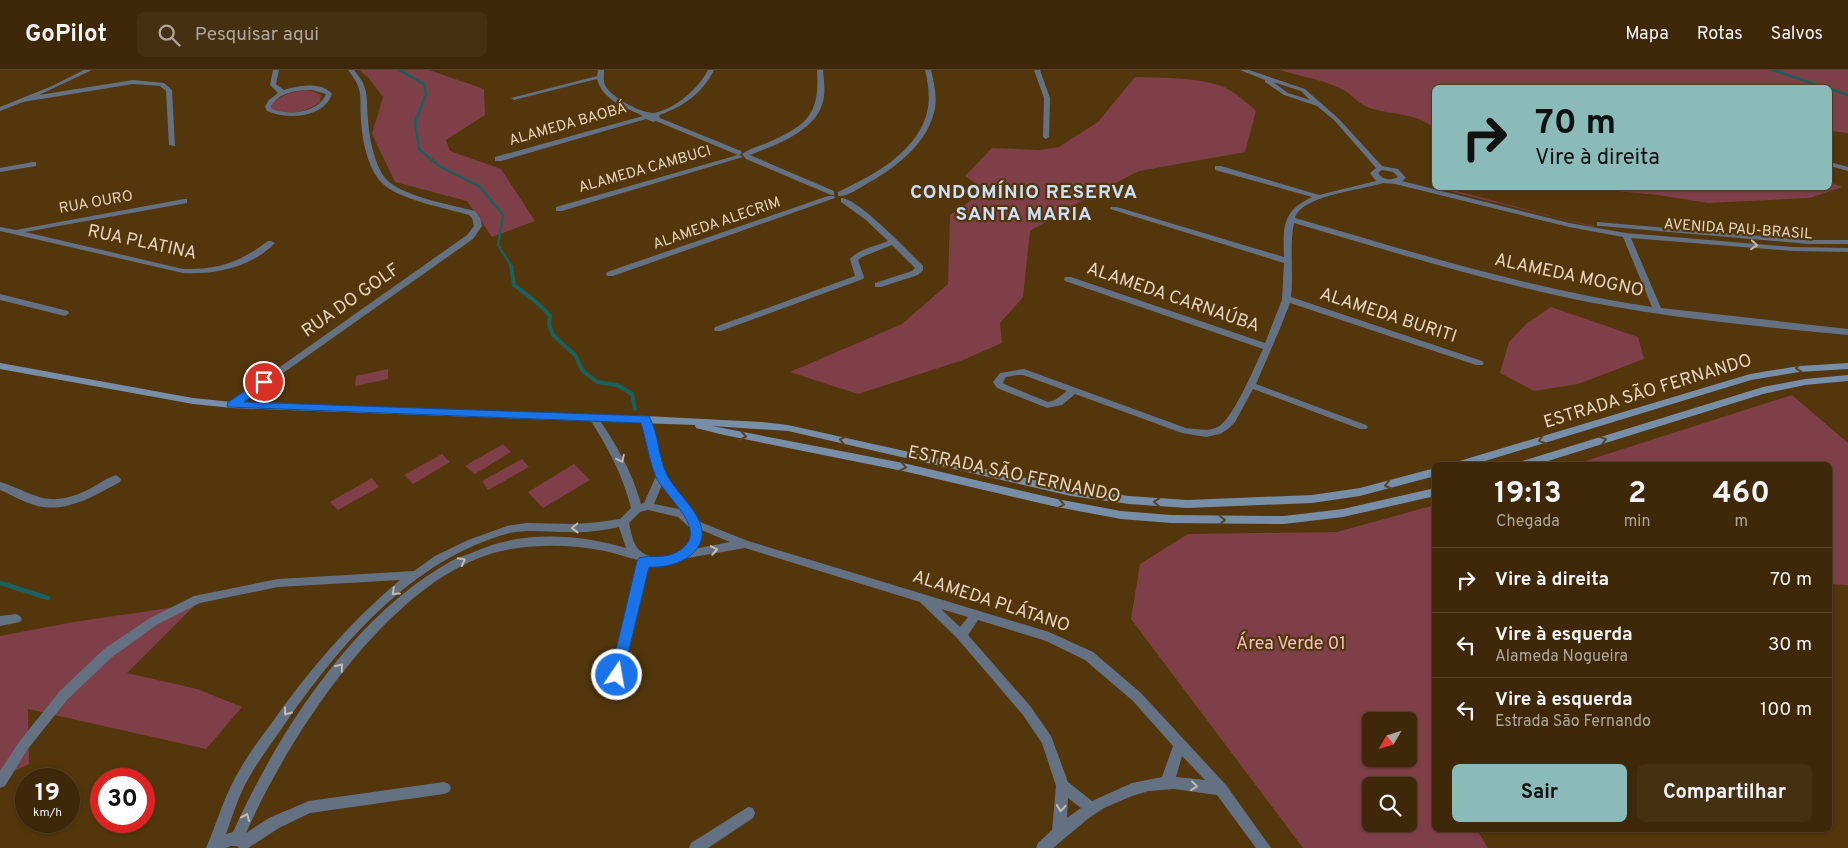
<!DOCTYPE html>
<html lang="pt">
<head>
<meta charset="utf-8">
<style>
	body { margin:0; font-family:Overpass,sans-serif; background:#453012; color:#f1f3f6; height:100vh; display:flex; flex-direction:column; font-size:19px; white-space:nowrap }
	* { box-sizing:border-box; margin:0 }
	p { font-size:16px; color:#ada69c }
	.icon { flex:none; width:28px; height:28px; fill:none; stroke:currentColor; stroke-width:2; stroke-linecap:round; stroke-linejoin:round }
	.map { position:relative; flex:1; overflow:hidden }
	.panel { position:absolute; left:1432px; top:392px; width:400px; height:370px; display:flex; flex-direction:column; background:#3e2809; border-radius:8px; box-shadow:0 1px 4px #0004,0 0 0 1px #57442a }
	.panel>* { flex:none }
	.banner { position:absolute; left:1432px; top:15px; width:400px; height:105px; border-radius:8px; box-shadow:0 1px 4px #0004,0 0 0 1px #57442a; background:#8bbbb9; color:#111; overflow:hidden }
	.needle { width:32px; rotate:231deg }
	.fabs { position:absolute; left:1362px; top:642px; display:grid; gap:10px }
	.fabs a { display:grid; place-items:center; width:55px; height:55px; border-radius:8px; background:#3e2809; box-shadow:0 1px 4px #0004,0 0 0 1px #57442a; font-size:25px }
	.speed { position:absolute; left:15px; top:698px; display:flex; gap:10px; font-size:25px; font-weight:700; text-align:center }
	.speed>* { display:grid; place-content:center; width:65px; height:65px; border-radius:50%; background:#3e2809; box-shadow:0 1px 4px #0004,0 0 0 1px #57442a; line-height:1 }
	.speed small { font-size:12px; font-weight:400 }
	.speed .limit { border:8px solid #d22; background:#fff; color:#111 }
	.pin { position:absolute; display:grid; place-items:center; width:42px; height:42px; color:#fff; margin:-21px; border:2px solid #fff; border-radius:50%; box-shadow:0 1px 5px #0007 }
	.me { position:absolute; width:55px; margin:-28px; rotate:12deg; stroke-linejoin:round; filter:drop-shadow(0 0 4px #0008) }
	.turn { display:flex; align-items:center; gap:18px; height:105px; padding:0 20px; font-size:22px }
	.turn .icon { width:65px; height:65px; stroke-width:2.5 }
	.turn b { display:block; font-size:35px; line-height:42px }
	.eta { display:flex; justify-content:space-evenly; align-items:center; height:85px; text-align:center }
	.eta b { font-size:30px; font-weight:700; line-height:35px }
	.button { display:flex; gap:10px; margin-top:auto; padding:10px 20px }
	.button a { flex:1; height:58px; border-radius:8px; background:#8bbbb9; color:#111; font-size:20px; font-weight:700; line-height:58px; text-align:center }
	.button a+a { background:#453012; color:#f1f3f6 }
	ul { padding:0; list-style:none }
	li { display:flex; align-items:center; gap:15px; height:65px; padding:0 20px; border-top:1px solid #57442a }
	li div { flex:1 }
	li b { display:block; font-size:19px }
	li em { font-style:normal }
	header { display:flex; align-items:center; gap:30px; box-sizing:border-box; height:70px; padding:0 25px; background:#3e2809; border-bottom:1px solid #57442a }
	header strong { font-size:24px }
	nav { display:flex; gap:28px; margin-inline-start:auto; font-size:18px }
	.search { width:350px; height:45px; background:#453012; display:flex; align-items:center; gap:12px; box-sizing:border-box; padding:0 18px; border-radius:8px; color:#ada69c; font-size:19px }
	.map>svg:first-child { display:block }
</style>
</head>
<body>
<header>
<strong>GoPilot</strong>
<div class="search"><svg class="icon" aria-label="search" viewBox="0 0 24 24"><circle cx="10" cy="10" r="6"/><path d="M15 15l6 6"/></svg>Pesquisar aqui</div>
<nav><a>Mapa</a><a>Rotas</a><a>Salvos</a></nav>
</header>
<div class="map">
<svg width="1848" height="778" viewBox="0 0 1848 778">
	<rect width="100%" height="100%" fill="#53360c"/>
	<path fill="#7f3f49" fill-rule="evenodd" d="M359,0h70l55,19 1,26 -39,25 4,11 51,18 34,52 -43,16 -25,-36 -72,-19 -23,-48 11,-37 -15,-20z
		M1280,0h568v63l-18,-2v-43h-395v41c-17,-16 -41,-14 -62,-20 -17,-5 -20,-15 -33,-21 -18,-8 -40,-12 -60,-18z
		M1135,7c26,1 58,0 83,8 14,4 27,16 38,26l-11,41 -106,19 -47,24 -62,36 -7,66 -23,26 2,20 -39,17 -105,34 -68,-22 112,-48 46,-40 2,-69 36,-25 -21,-14 27,-28 47,2 20,-3 39,-25z
		M305,20l7,1 9,4 -1,7c-15,11 -31,13 -48,8l-1,-7 18,-10z
		M1830,112l12,5 -32,11 -102,5 -50,-8 -75,-7h103l12,3 22,-3h110z
		M1437,118h8l114,30 35,8v1z
		M1551,237l87,30 6,22 -66,25 -44,7 -34,-18 9,-31 17,-18z
		M388,299v10l-33,7 1,-10z
		M1792,325l56,48v142l-18,-1v-119h-257z
		M503,374l8,8 -36,22 -10,-8z
		M442,384l8,8 -37,22 -9,-9z
		M522,389l7,8 -41,23 -6,-9z
		M574,394l16,16 -47,28 -15,-16z
		M372,408l7,9 -41,23 -8,-8z
		M1435,435v325h42l11,18h-185l-172,-229 9,-55 48,-30 149,-2zM1371,651h38v38h-38zM1371,716h38v38h-38z
		M196,534l-69,69 70,16 45,18 -36,42 -178,-40 1,55 -29,14v-142l74,-14z"/>
	<g fill="none" stroke-linecap="round" stroke-linejoin="round">
		<path stroke="#18615e" stroke-width="2.5" d="M399,0l25,14 2,10 -11,28 4,27 20,17 40,20 24,29 -5,30 14,22
			M1773,0l53,18
			M1830,19l18,6"/>
		<path stroke="#18615e" stroke-width="4" d="M511,196l3,19c13,10 26,18 36,31l-1,8 4,11 22,20 8,16 14,11 20,3 15,9 3,15"/>
		<path stroke="#18615e" stroke-width="4.5" d="M0,513l48,15"/>
		<path fill="#637182" fill-rule="evenodd" d="M84,0h8l-53,25 94,-15 31,3 8,7 3,56 -6,-1 -3,-54 -6,-5 -27,-2 -110,18 -23,9v-4l52,-21z
			M273,0h6l-3,14 8,6c14,-4 37,-9 48,4 -8,24 -45,26 -65,17l-2,-5 4,-6 9,-7 -8,-8zM312,20l14,4c-7,19 -38,22 -54,15l-1,-3c9,-14 26,-16 41,-16z
			M348,0h6c16,19 12,27 14,50 1,17 7,49 20,61 18,16 63,24 87,30l5,7 2,8 -9,13 -238,168h-6l-2,-2 2,-2 238,-168 7,-9 -2,-8 -3,-3c-23,-7 -69,-15 -86,-31 -15,-14 -21,-44 -22,-64 -2,-25 4,-28 -13,-50z
			M598,0h6c0,5 -1,10 1,15 5,12 38,29 49,28 21,-4 45,-25 54,-43h6c-11,23 -31,37 -55,45l1,3 81,33 1,2 -3,2 4,2 -181,54h-6v-4l182,-52 -82,-34 -3,1 -7,-3 -145,42h-6v-4l148,-41c-18,-9 -40,-15 -46,-37l-83,21 -3,-2 86,-22z
			M817,0h6c1,11 3,24 -1,35 -10,28 -47,40 -72,50l84,36v4h-3l-85,-36 -4,-5c7,-5 17,-8 25,-11 40,-18 53,-28 50,-73z
			M925,0h6c3,13 6,25 4,38 -6,34 -37,58 -65,74 -9,5 -22,15 -32,14v-4c36,-17 82,-41 90,-84 2,-13 0,-25 -3,-38z
			M1034,0h6l10,28 -1,39 -3,2 -3,-2 1,-39z
			M1240,0h9l56,19 34,30 43,47 16,3 8,9 -4,3 167,42 57,10 167,14 55,1v4l-55,-1 -162,-13 30,70 187,21v6c-95,-9 -191,-18 -284,-38 -92,-20 -181,-48 -270,-74 -5,24 0,49 -3,74l191,64 2,2 -2,2h-6l-186,-62 -9,23 -25,58 110,41 2,2 -2,2h-6l-107,-40 -18,33 -7,7 -8,5 -14,3 -24,-4 -107,-39 -13,11 -15,3 -50,-20 -4,-6 7,-9 24,-4 162,59c10,1 22,4 32,-1 15,-8 37,-61 45,-78l-198,-68 -1,-2 1,-2h6l194,66 17,-43 2,-37 -174,-54 1,-2h6l167,50c-1,-30 -2,-46 28,-60l-97,-27v-4h6l98,29 57,-14 -6,-8 6,-5 -41,-47 -18,-15 -33,-11 -19,-13v-2zM1273,12l28,9 9,9 -22,-7zM1382,100l11,2 5,5c-8,4 -15,3 -20,-4zM1383,113l12,1 174,43 54,10 29,70c-122,-18 -239,-55 -357,-89 7,-23 68,-28 88,-35zM1017,305h6l44,16 -12,9 -7,2 -44,-18 -1,-2 3,-5z
			M33,92h3v4l-36,6v-4z
			M1830,92l18,5v4l-18,-5z
			M828,126h6l1,2 -222,78h-6l-1,-2 1,-2z
			M841,128c16,-1 69,55 82,68v4l-5,5 -37,12h-6v-4l37,-12 3,-3 -23,-23 -30,12 -4,3 6,17 -1,2 -142,52h-6l-1,-2 1,-2 140,-51 -5,-17c9,-10 26,-13 38,-18l-22,-21 -25,-18z
			M184,129h3v4l-162,29 158,37c35,1 57,-7 85,-28h3l4,2c-23,24 -60,32 -92,30l-183,-42v-4l16,3z
			M1597,152l212,18h39v4h-39l-209,-18h-3z
			M0,224l68,17 1,2 -4,3 -65,-16z
			M594,345l3,1c19,28 35,55 44,88l3,-1 12,-27 -15,-57 5,-3 5,3 15,56 28,39 1,6 53,21 301,91 44,20 48,41 85,92 45,63h-15l-39,-53 -43,-6 -25,2 -17,5 -28,12 -15,10 -36,30h-17l2,-5 14,-13 4,-44 -14,-43 -19,-28 -66,-77 -37,-36 -175,-54 -63,11 -16,7 -18,-1 -25,110 -2,4 -4,1 -4,-1 -2,-4 27,-115c-11,-2 -22,-7 -33,-9 -31,-6 -63,-7 -94,-2 -114,18 -222,186 -265,284l23,-15 40,-17 135,-19 5,2 2,4 -2,4 -5,2 -134,19 -31,15 -31,20h-9l-2,-2h-6l-5,2h-20c10,-23 17,-48 29,-70 10,-19 23,-37 36,-54 37,-53 79,-102 129,-144l-122,7 -78,16 -42,21 -46,33 -45,43 -40,50 -22,36 -5,2v-17l19,-29 40,-50 45,-43 46,-31 44,-22 84,-17 136,-8 21,-15 33,-16 39,-14 19,-3 49,1 24,-2 21,-3 11,-11c-9,-35 -23,-60 -42,-90zM662,415l17,24 -25,-5zM648,440l30,7 12,11c0,3 0,9 -1,12 -8,19 -42,24 -53,6 -4,-6 -5,-16 -7,-23l11,-11zM619,457l7,21c-40,-12 -87,-16 -127,-5 -9,2 -17,6 -25,9 -7,3 -15,5 -21,8 -100,55 -174,171 -220,272l-7,2c6,-16 11,-34 19,-49 10,-20 24,-38 37,-57 56,-81 129,-169 228,-195 18,-4 38,-1 57,-1 17,1 35,-1 52,-5zM701,460l29,12 -36,7 6,-8zM941,539l27,8 -8,10zM978,550l68,21 39,19 48,41 40,45 -11,31 -30,6 -40,18 -24,-19 -17,-46 -20,-29 -63,-72zM1182,686l23,24 -29,-3zM1068,728l13,10 -14,10z
			M116,405l5,4 -1,3c-23,12 -49,29 -77,25 -15,-2 -29,-11 -43,-17v-8c33,10 44,26 81,11 12,-5 23,-14 35,-18z
			M16,544l4,2 2,3 -2,3 -20,4v-10z
			M748,737l5,1 2,5 -2,5 -45,30h-19l2,-5z"/>
		<path fill="#778ea8" fill-rule="evenodd" d="M0,293l193,35 39,4 414,14 116,6 26,3 283,63 58,8 58,4 125,-5 48,-7 75,-20v8l-75,20 -48,7 -125,5 -58,-4 -58,-8 -283,-65 -76,-5 191,37 154,36 64,12 50,4 113,1 59,-7 92,-21v8l-92,21 -59,7 -113,-1 -50,-4 -64,-12 -154,-36 -179,-36 -28,-7 -1,-3 -463,-17 -39,-4 -193,-35z
			M1848,293v6l-49,3 -48,8 -279,85h-17l1,-3 294,-88 49,-8z
			M1848,305v6l-43,4 -42,9 -228,71h-17l1,-3 244,-75 42,-8z"/>
	</g>
	<defs><path id="oneway-chevron" d="M-2-3.5L2.5 0L-2 3.5" fill="none" stroke-width="1.6" stroke-linecap="round" stroke-linejoin="round" transform="scale(1.25)"/></defs>
	<g stroke="#c5bbb0">
		<use href="#oneway-chevron" transform="translate(1754 175) rotate(5)"/>
		<use href="#oneway-chevron" transform="translate(621 389) rotate(64)"/>
		<use href="#oneway-chevron" transform="translate(575 458) rotate(179)"/>
		<use href="#oneway-chevron" transform="translate(714 480) rotate(-10)"/>
		<use href="#oneway-chevron" transform="translate(462 491) rotate(-28)"/>
		<use href="#oneway-chevron" transform="translate(395 522) rotate(138)"/>
		<use href="#oneway-chevron" transform="translate(340 597) rotate(-51)"/>
		<use href="#oneway-chevron" transform="translate(287 642) rotate(126)"/>
		<use href="#oneway-chevron" transform="translate(1194 716) rotate(7)"/>
		<use href="#oneway-chevron" transform="translate(1061 738) rotate(95)"/>
		<use href="#oneway-chevron" transform="translate(246 747) rotate(-66)"/>
	</g>
	<g stroke="#584323">
		<use href="#oneway-chevron" transform="translate(1799 298) rotate(174)"/>
		<use href="#oneway-chevron" transform="translate(743 366) rotate(10)"/>
		<use href="#oneway-chevron" transform="translate(843 370) rotate(-167)"/>
		<use href="#oneway-chevron" transform="translate(1542 370) rotate(163)"/>
		<use href="#oneway-chevron" transform="translate(1603 370) rotate(-17)"/>
		<use href="#oneway-chevron" transform="translate(903 397) rotate(13)"/>
		<use href="#oneway-chevron" transform="translate(1388 415) rotate(166)"/>
		<use href="#oneway-chevron" transform="translate(1157 432) rotate(-176)"/>
		<use href="#oneway-chevron" transform="translate(1061 434) rotate(11)"/>
		<use href="#oneway-chevron" transform="translate(1222 450)"/>
	</g>
	<path fill="#1a73e8" stroke="#114b97" d="M264,309l5,3 -1,3 -24,17 405,14c10,18 9,42 18,59 13,25 54,52 25,79 -11,10 -29,14 -43,13l-27,112 -5,2 -5,-2 -2,-4 27,-114 2,-3c13,-4 23,2 38,-6 37,-20 -13,-55 -22,-77 -6,-16 -9,-35 -14,-52l-413,-16 -1,-2 1,-3z"/>
	<g text-anchor="middle" dominant-baseline="central" stroke-width="4.5" stroke-linejoin="round" paint-order="stroke">
		<g font-size="15" fill="#e6d4bf" stroke="#53360c">
			<text transform="translate(568 55) rotate(-16)">ALAMEDA BAOBÁ</text>
			<text transform="translate(645 100) rotate(-16)">ALAMEDA CAMBUCI</text>
			<text transform="translate(96 133) rotate(-10)">RUA OURO</text>
			<text transform="translate(717 154) rotate(-19)">ALAMEDA ALECRIM</text>
			<text transform="translate(1738 160) rotate(4)">AVENIDA PAU-BRASIL</text>
		</g>
		<g font-size="18" fill="#e6d4bf" stroke="#53360c">
			<text transform="translate(142 173) rotate(12)">RUA PLATINA</text>
			<text transform="translate(1569 206) rotate(12)">ALAMEDA MOGNO</text>
			<text transform="translate(1173 228) rotate(19)">ALAMEDA CARNAÚBA</text>
			<text transform="translate(351 231) rotate(-35)">RUA DO GOLF</text>
			<text transform="translate(1388 246) rotate(18)">ALAMEDA BURITI</text>
			<text transform="translate(1648 322) rotate(-17)">ESTRADA SÃO FERNANDO</text>
			<text transform="translate(1014 405) rotate(12)">ESTRADA SÃO FERNANDO</text>
			<text transform="translate(991 532) rotate(18)">ALAMEDA PLÁTANO</text>
		</g>
		<g font-size="18" fill="#f1bfc4" stroke="#53360c">
			<text x="1291" y="574">Área Verde 01</text>
		</g>
		<g font-size="19" font-weight="bold" letter-spacing="1" fill="#cbe0f8" stroke="#53360c">
			<text x="1024" y="123">CONDOMÍNIO RESERVA<tspan x="1024" dy="22">SANTA MARIA</tspan></text>
		</g>
	</g>
</svg>
<div class="fabs">
<a><svg class="needle" viewBox="-14 -14 28 28"><path d="M0-13l5 13h-10z" fill="#e53935"/><path d="M0 13l5-13h-10z" fill="#ada69c"/></svg></a>
<a><svg class="icon" aria-label="search" viewBox="0 0 24 24"><circle cx="10" cy="10" r="6"/><path d="M15 15l6 6"/></svg></a>
</div>
<div class="speed"><div>19<small>km/h</small></div><div class="limit">30</div></div>
<div class="pin" style="left:264px;top:312px;background:#d93025"><svg class="icon" aria-label="arrive" viewBox="0 0 24 24"><path d="M6 21V4h12l-3 4 3 4H6"/></svg></div>
<svg class="me" style="left:617px;top:605px" viewBox="-20 -20 40 40"><circle r="17" fill="#1a73e8" stroke="#fff" stroke-width="3"/><path d="M0-11L8 9 0 5-8 9z" fill="#fff"/></svg>
<div class="banner">
<div class="turn"><svg class="icon" aria-label="right" viewBox="0 0 24 24"><path d="M7 20v-9h11M14 6l5 5-5 5"/></svg><div><b>70 m</b>Vire à direita</div></div>
</div>
<section class="panel">
<div class="eta">
<div><b>19:13</b><p>Chegada</p></div>
<div><b>2</b><p>min</p></div>
<div><b>460</b><p>m</p></div>
</div>
<ul>
<li><svg class="icon" aria-label="right" viewBox="0 0 24 24"><path d="M7 20v-9h11M14 6l5 5-5 5"/></svg><div><b>Vire à direita</b></div><em>70 m</em></li>
<li><svg class="icon" aria-label="left" viewBox="0 0 24 24"><path d="M17 20v-9H6M10 6l-5 5 5 5"/></svg><div><b>Vire à esquerda</b><p>Alameda Nogueira</p></div><em>30 m</em></li>
<li><svg class="icon" aria-label="left" viewBox="0 0 24 24"><path d="M17 20v-9H6M10 6l-5 5 5 5"/></svg><div><b>Vire à esquerda</b><p>Estrada São Fernando</p></div><em>100 m</em></li>
</ul>
<div class="button"><a>Sair</a><a>Compartilhar</a></div>
</section>
</div>
</body>
</html>
